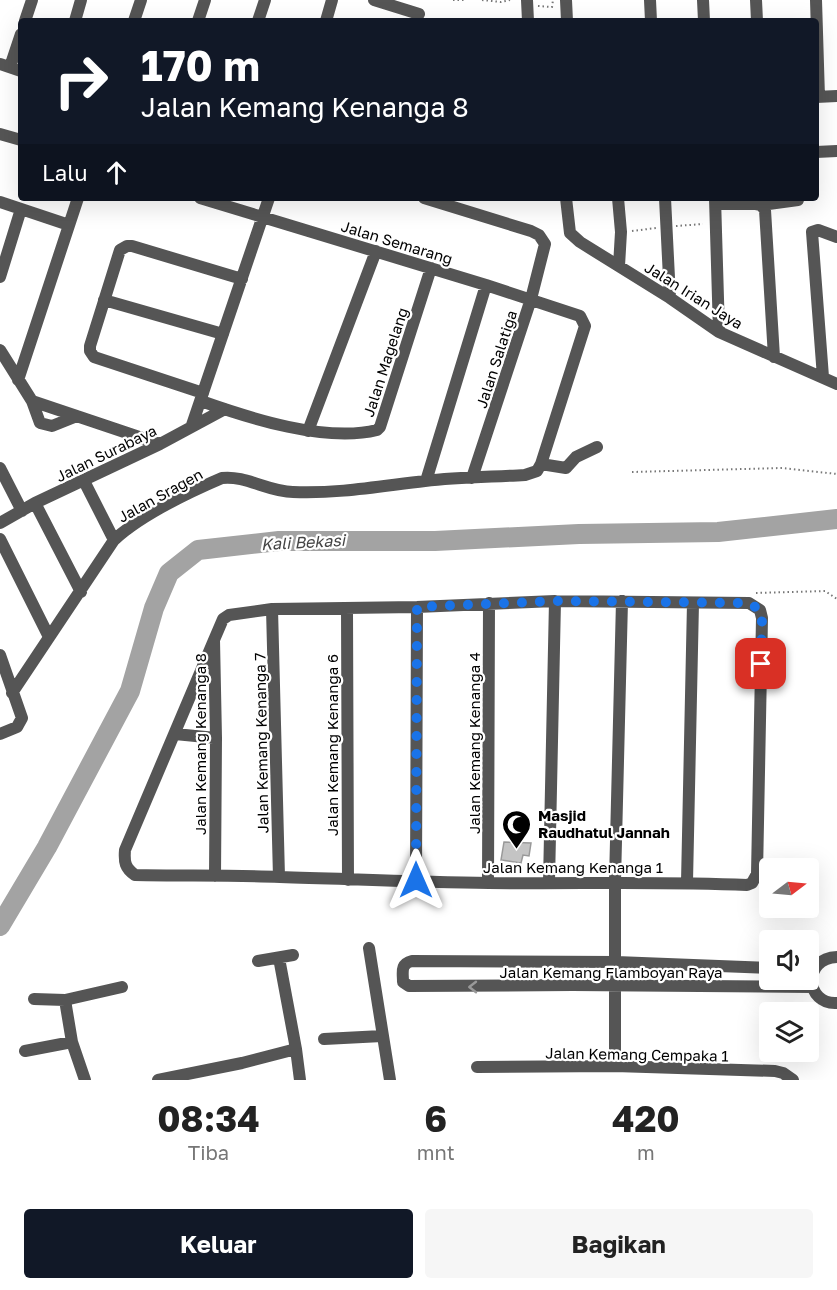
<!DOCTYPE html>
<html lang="id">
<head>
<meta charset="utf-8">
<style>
	body { margin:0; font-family:"Golos Text",sans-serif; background:#f6f6f6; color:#222; height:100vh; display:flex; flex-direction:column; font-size:22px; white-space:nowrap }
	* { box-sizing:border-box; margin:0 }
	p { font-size:20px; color:#767676 }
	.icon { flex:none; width:33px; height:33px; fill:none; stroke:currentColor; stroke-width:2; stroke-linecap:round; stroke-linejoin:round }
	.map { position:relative; height:1080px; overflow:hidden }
	.details { display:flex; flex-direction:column; background:#fff; flex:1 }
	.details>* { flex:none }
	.top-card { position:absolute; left:18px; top:18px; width:801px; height:183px; border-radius:6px; box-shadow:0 6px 24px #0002; background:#111827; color:#fff; overflow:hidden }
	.needle { width:39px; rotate:74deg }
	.tools { position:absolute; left:759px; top:858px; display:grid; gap:12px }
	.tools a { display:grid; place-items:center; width:60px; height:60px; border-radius:6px; background:#fff; box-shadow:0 6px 24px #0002; font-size:30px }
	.pin { position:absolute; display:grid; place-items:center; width:51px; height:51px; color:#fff; margin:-26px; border-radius:12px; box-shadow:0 3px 9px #0006 }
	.me { position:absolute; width:66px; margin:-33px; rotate:0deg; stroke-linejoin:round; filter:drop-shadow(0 0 4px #0008) }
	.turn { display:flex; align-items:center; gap:21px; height:126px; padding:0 24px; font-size:27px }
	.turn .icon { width:78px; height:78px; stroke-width:2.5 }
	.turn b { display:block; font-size:42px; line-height:51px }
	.then { display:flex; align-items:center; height:57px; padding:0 24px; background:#0003; gap:12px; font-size:22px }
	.eta { display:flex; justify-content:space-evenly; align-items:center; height:102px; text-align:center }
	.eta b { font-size:36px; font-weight:700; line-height:42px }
	.cta { display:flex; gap:12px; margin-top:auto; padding:12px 24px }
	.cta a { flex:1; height:69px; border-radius:6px; background:#111827; color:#fff; font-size:24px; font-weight:700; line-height:69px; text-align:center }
	.cta a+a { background:#f6f6f6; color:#222 }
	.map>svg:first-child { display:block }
</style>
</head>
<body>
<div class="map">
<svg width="837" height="1080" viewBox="0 0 837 1080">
	<rect width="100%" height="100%" fill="#fff"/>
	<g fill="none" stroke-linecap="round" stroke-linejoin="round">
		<path stroke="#a3a3a3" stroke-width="20" d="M0,926l47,-79 83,-156 24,-83 15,-35 29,-23 81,-9h156l144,-7 139,-2 119,-13"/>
	</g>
	<path fill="#c4c4c4" stroke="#999" stroke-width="1.5" d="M504,842l27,1 -2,13 -6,-1 -2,8 -20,-3z"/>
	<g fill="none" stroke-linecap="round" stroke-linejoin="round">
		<path stroke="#777" stroke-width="2" stroke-dasharray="1.5 3" stroke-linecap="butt" d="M453,0h11
			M482,0l19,2 9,-2
			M538,6l14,1 1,-7
			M676,226l27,-2
			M632,231l24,-3
			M632,472l150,-4 55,6
			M756,593l69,-2 12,8"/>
		<path stroke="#555" stroke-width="12" d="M374,0l45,14
			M527,0l1,21
			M566,0l1,21
			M650,0l1,21
			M703,0l1,21
			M756,0l1,21
			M816,0l3,97
			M25,21l7,-21
			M75,21l6,-21
			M134,21l7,-21
			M198,21l7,-21
			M258,21l7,-21
			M326,21l6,-21
			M0,64l21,7
			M10,67l11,-33
			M816,97l21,-1
			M0,134l21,6
			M816,152l21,-1
			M424,198l107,33 8,4 6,9 -14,55 -59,179
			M566,198l4,35 10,9 90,56 49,34 118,52
			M618,198l3,34 -2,34
			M665,198l5,100
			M715,198l4,134
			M0,202l69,23
			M716,204h40l5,1 4,5 9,147
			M761,205l37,-5
			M0,277l21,-68
			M104,300l119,34
			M0,350l32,51 8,22 12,3 25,-10
			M823,377l-11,-145 6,-2 19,7
			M18,380l60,-182
			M203,393l-109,-36 -4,-6v-5l30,-96 7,-4h5l110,33
			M32,401l128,43
			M201,401c48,17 125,42 176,29l3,-3 51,-159
			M192,425l77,-227
			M308,431l68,-180
			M541,464l25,4 10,-11 21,-10
			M0,468l22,43
			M84,481l30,59
			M426,481l60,-196
			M35,503l46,89
			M0,523l35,-20 125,-59 65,-35
			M0,539l49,98
			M272,609l7,268
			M347,609l1,271
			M214,640l-89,210c-1,12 0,18 10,25 48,1 97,0 145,2 70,2 139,5 209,6 86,1 172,-2 258,2l5,-2 5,-9 5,-256 -2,-8 -11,-7 -194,-2 -138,6 -145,2 -43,6 -6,4 -9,21 2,98 -1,138
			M0,655l22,63 -5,9 -17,7
			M12,693l102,-153c27,-25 73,-47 108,-62 23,-3 47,14 71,14 44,2 88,-6 132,-11 33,-4 67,-4 100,-6l12,-4 4,-7 44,-138 -5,-10 -94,-31 -286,-87
			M175,734l41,4
			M416,880l1,-273
			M549,882l6,-281
			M687,882l6,-279
			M488,883l1,-280
			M369,948l21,132
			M837,957c-35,1 -32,48 0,46
			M279,958l17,91
			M258,961l35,-6
			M770,968l-154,-6 -204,-1c-12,3 -9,11 -9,21l6,4 163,-1 241,2
			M34,999l31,1
			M324,1039l58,-3
			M25,1051l47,-9
			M615,1066v-185l7,-280
			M477,1067l138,-1 160,5 8,2 10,7
			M85,1080l-13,-38 -7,-42 57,-13
			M158,1080l84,-17 54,-14 4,31"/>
	</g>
	<defs><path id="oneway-chevron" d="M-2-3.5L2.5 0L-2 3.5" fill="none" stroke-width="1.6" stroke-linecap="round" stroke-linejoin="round" transform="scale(1.5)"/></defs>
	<use stroke="#999" href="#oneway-chevron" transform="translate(473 987) rotate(-180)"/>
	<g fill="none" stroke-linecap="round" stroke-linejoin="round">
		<path stroke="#1a73e8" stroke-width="10" stroke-dasharray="0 18" d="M416,880l1,-273 138,-6 194,2 11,7 2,8 -1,46"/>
	</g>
	<defs>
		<symbol id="mosque-pin" viewBox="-11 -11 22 30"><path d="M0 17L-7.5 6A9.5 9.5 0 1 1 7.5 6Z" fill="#000" stroke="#fff"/><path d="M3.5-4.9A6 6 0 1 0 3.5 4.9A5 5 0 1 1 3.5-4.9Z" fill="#fff"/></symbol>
	</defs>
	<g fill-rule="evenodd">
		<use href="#mosque-pin" x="500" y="808" width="33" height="45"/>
	</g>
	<g text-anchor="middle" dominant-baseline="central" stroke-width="4.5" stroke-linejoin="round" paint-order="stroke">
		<g font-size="15" fill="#000" stroke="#fff">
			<text transform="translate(397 242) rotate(17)">Jalan Semarang</text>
			<text transform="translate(694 295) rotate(32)">Jalan Irian Jaya</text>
			<text transform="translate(496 359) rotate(-72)">Jalan Salatiga</text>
			<text transform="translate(385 362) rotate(-72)">Jalan Magelang</text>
			<text transform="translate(106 453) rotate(-26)">Jalan Surabaya</text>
			<text transform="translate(160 495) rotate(-29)">Jalan Sragen</text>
			<text transform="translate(261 743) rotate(-91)">Jalan Kemang Kenanga 7</text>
			<text transform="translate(474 743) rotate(-90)">Jalan Kemang Kenanga 4</text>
			<text transform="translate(200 744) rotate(-90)">Jalan Kemang Kenanga 8</text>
			<text transform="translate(332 745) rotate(-90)">Jalan Kemang Kenanga 6</text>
			<text x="573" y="867">Jalan Kemang Kenanga 1</text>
			<text x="611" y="972">Jalan Kemang Flamboyan Raya</text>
			<text transform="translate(637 1054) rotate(1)">Jalan Kemang Cempaka 1</text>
		</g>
		<g font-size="15" font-weight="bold" fill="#000" stroke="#fff" text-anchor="start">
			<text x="538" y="815">Masjid<tspan x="538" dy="17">Raudhatul Jannah</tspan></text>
		</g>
		<g font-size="16" font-style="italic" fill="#444" stroke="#fff">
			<text transform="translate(303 542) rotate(-3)">Kali Bekasi</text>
		</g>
	</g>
</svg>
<div class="tools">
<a><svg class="needle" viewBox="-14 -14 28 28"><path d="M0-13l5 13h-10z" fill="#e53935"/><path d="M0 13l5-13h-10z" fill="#767676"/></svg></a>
<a><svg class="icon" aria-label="sound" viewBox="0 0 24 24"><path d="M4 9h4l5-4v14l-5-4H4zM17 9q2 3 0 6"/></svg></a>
<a><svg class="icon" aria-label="layers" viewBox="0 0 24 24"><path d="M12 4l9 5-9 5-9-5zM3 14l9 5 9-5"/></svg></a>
</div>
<div class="pin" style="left:761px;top:664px;background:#d93025"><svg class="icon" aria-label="arrive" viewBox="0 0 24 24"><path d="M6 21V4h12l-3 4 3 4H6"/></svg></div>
<svg class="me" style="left:416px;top:880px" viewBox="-20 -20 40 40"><path d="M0-17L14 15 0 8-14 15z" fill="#1a73e8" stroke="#fff" stroke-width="4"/></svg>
<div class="top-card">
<div class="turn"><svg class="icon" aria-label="right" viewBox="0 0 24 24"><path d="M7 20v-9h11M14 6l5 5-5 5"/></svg><div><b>170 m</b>Jalan Kemang Kenanga 8</div></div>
<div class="then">Lalu<svg class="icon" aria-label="ahead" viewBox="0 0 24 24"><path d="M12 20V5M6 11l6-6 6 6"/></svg></div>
</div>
</div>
<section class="details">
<div class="eta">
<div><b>08:34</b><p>Tiba</p></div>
<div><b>6</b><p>mnt</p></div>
<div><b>420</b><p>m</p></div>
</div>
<div class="cta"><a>Keluar</a><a>Bagikan</a></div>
</section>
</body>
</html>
